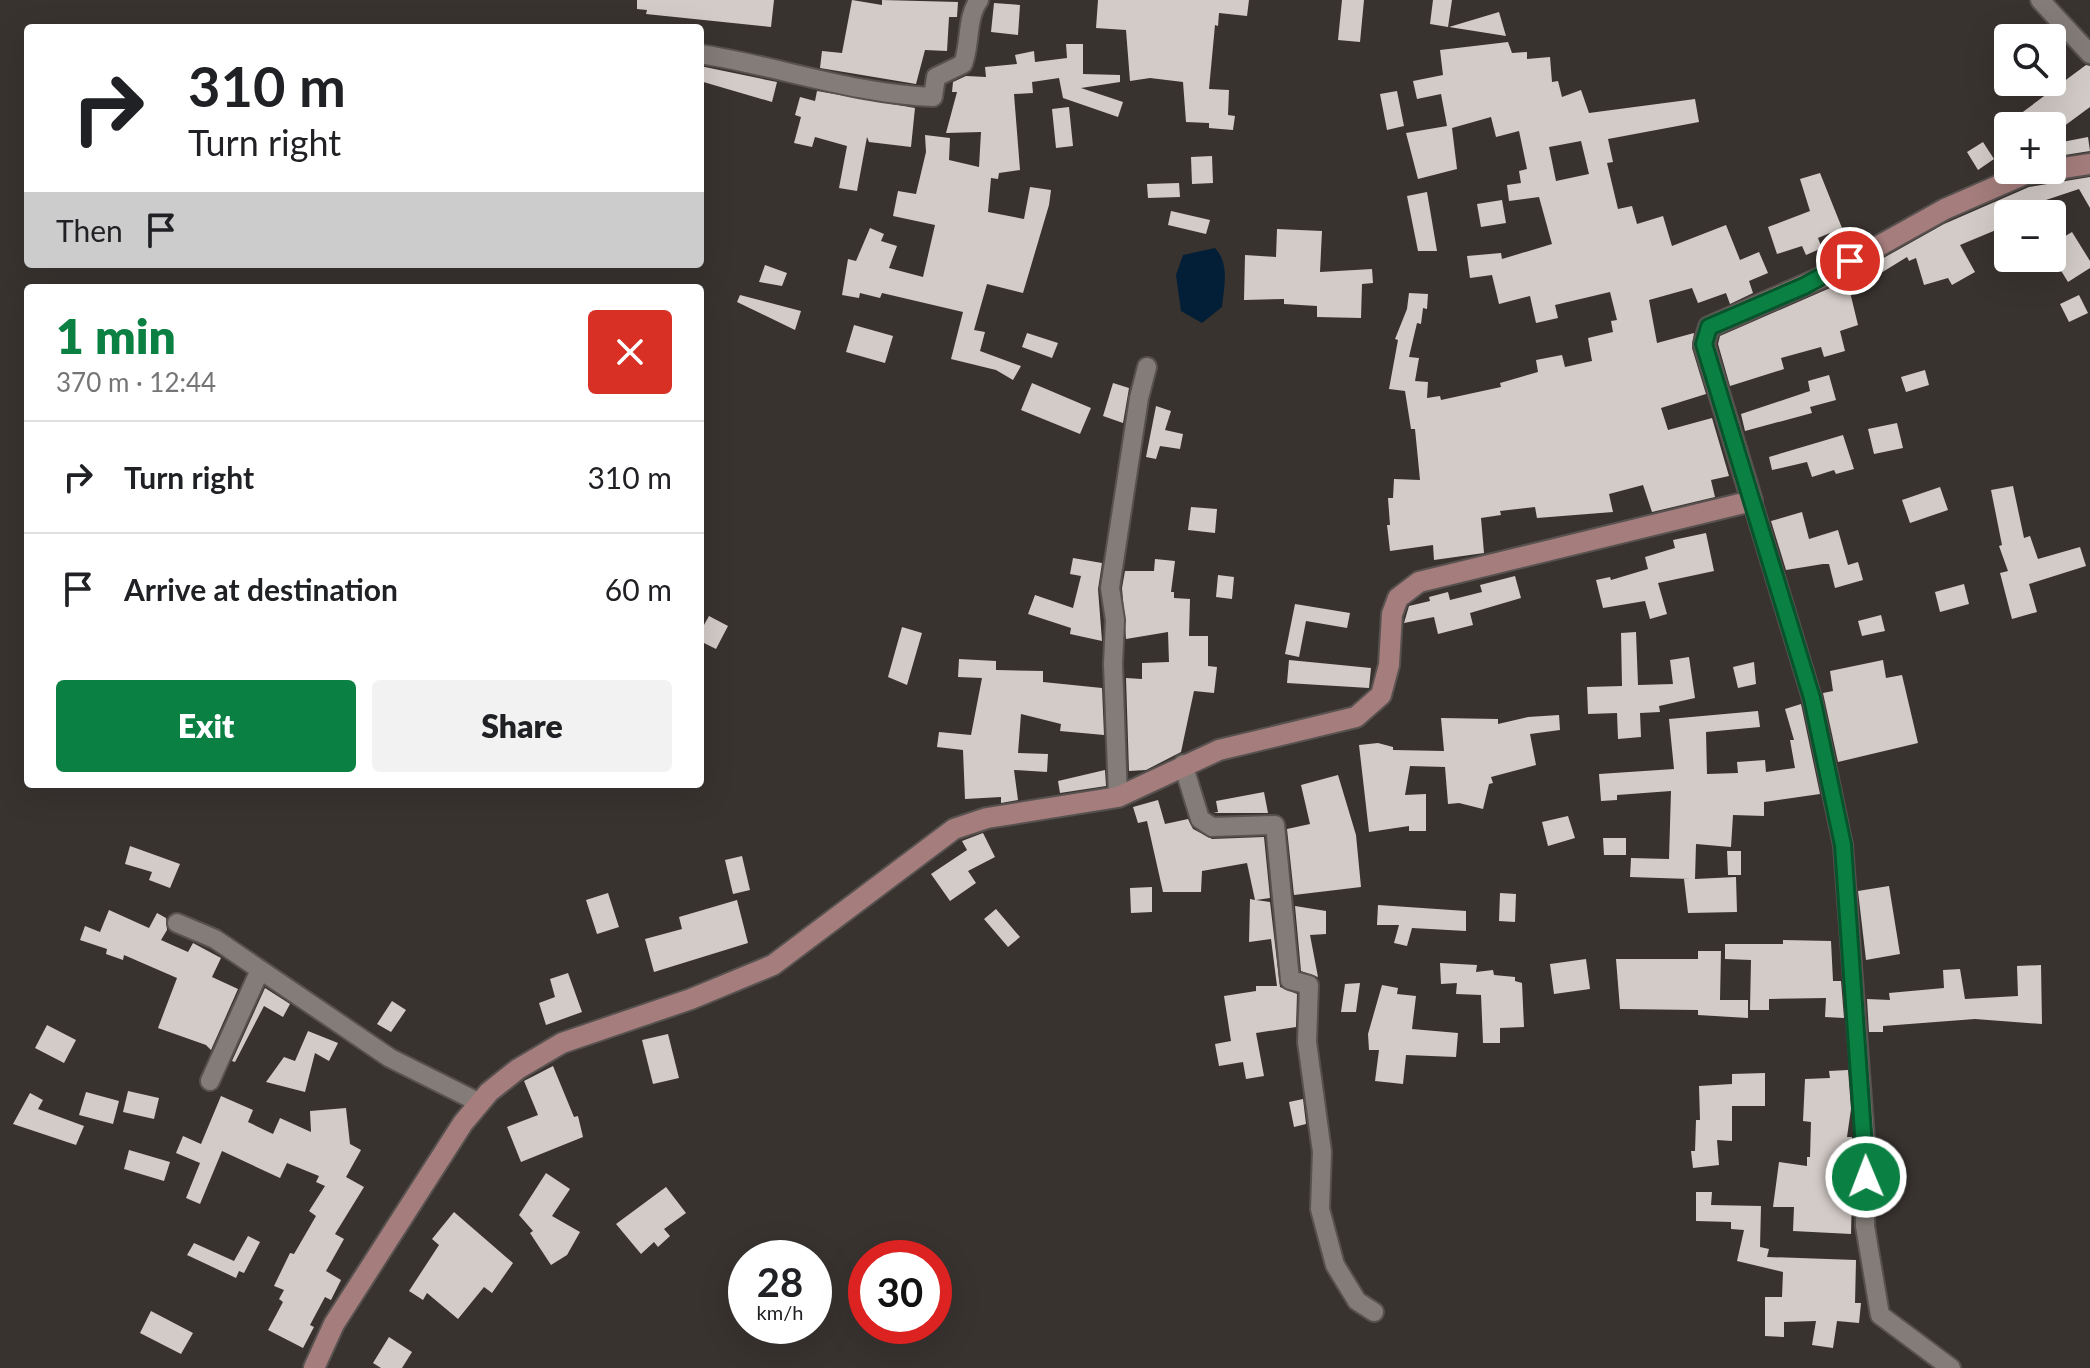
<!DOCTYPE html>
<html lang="en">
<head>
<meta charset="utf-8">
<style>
	body { margin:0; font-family:Lato,sans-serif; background:#f2f2f2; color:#202124; height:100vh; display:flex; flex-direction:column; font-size:30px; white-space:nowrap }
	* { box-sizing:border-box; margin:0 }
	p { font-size:26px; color:#757577 }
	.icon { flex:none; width:44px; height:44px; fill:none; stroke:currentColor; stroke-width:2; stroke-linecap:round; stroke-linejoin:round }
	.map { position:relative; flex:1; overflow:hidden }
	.drawer { position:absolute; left:24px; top:284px; width:680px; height:504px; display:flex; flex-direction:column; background:#fff; border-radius:8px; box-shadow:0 8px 32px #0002 }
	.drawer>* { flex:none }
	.guide { position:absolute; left:24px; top:24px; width:680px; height:244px; border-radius:8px; box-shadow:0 8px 32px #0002; background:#fff; color:#202124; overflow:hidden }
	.tools { position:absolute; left:1994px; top:24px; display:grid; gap:16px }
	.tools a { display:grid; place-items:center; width:72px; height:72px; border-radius:8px; background:#fff; box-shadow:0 8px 32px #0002; font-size:40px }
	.speed { position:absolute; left:728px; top:1240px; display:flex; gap:16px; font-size:40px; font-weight:700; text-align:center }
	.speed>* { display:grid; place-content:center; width:104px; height:104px; border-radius:50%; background:#fff; box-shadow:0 8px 32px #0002; line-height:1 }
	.speed small { font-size:20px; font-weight:400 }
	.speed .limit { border:12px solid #d22; background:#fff; color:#111 }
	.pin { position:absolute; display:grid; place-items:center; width:68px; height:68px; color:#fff; margin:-34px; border:4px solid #fff; border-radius:50%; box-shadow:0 2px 8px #0007 }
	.me { position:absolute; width:88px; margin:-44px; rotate:359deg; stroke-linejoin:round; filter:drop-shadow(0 0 6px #0008) }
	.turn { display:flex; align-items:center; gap:28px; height:168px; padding:0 32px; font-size:36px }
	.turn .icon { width:104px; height:104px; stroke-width:2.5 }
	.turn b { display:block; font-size:56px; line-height:68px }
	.then { display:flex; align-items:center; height:76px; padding:0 32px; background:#0003; gap:16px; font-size:30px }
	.round { display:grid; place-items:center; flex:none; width:84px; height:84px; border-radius:8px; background:#f2f2f2 }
	.overview { display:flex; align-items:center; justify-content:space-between; height:136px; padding:0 32px }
	h1 { font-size:48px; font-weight:800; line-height:60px; color:#0b8043 }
	.primary-button { display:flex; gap:16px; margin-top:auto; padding:16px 32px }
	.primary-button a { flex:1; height:92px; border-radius:8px; background:#0b8043; color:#fff; font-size:32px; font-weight:800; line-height:92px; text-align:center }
	.primary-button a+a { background:#f2f2f2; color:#202124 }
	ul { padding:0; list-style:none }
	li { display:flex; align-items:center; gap:24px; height:112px; padding:0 32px; border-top:2px solid #e0e0e0 }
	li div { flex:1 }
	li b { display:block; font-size:30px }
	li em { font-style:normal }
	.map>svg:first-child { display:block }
</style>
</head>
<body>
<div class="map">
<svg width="2090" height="1368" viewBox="0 0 2090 1368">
	<rect width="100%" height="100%" fill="#393330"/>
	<path fill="#021f37" d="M1215,248c15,16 9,39 7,59l-20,16 -21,-12 -5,-36 7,-20z"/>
	<path fill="#d3cbc7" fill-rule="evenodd" d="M637,0h137l-3,27 -125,-13 1,-4 -10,-1z
		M852,0l30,5v-5l76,2 -1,15h-8l-2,34 -22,-1 -9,34 -96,-16 2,-17 20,2z
		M1098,0h151l-2,16 -28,-3 -1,13 -3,-1 -6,64 20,1 -1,25 7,1 -2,14 -24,-2v-5l-23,-1 -3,-40 -33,-4 -20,3 -4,-51 -30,-2z
		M1342,0h22l-4,42 -22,-2z
		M1433,0h19l-4,27 -18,-3z
		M994,3l26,2 -2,30 -27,-3z
		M1499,12l7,24 -57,-9z
		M1508,42l4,11 15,-1v7l23,-2 2,25 6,-1 4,16 19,-7 8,23 106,-14 4,23 -91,17 5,23 -6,1 11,46 14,-3 5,18 26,-8 9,30 54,-21 14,35 19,-8 9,21 -19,8 4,12 -23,11 -4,-11 -28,10 -6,-15 -43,12 8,43 37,-10 -2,15 14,46 -45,14 7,22 44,-12 17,58 -18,4 4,17 -63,15 -9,-27 -34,9 4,18 -76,6 -2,-11 -35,4 1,4 -20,3 3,35 -50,7 -1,-15 -43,6 -3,-26h3l-2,-27h5l1,-19 26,1 -5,-51h-4l-6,-38 -16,-2 9,-49 -3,-1 12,-30 2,-16 19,1 -1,15 -4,-1 -2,16 -4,-1 -8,34 10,1 -4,23 13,1 -1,16 13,-2 1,4 60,-13 -1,-4 38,-11 -2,-12 26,-5 3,12 27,-6 -4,-23 25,-6 -2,-11 6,-1 -7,-28 -55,13 3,13 -22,5 -6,-27 -31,8 -7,-29 -22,3 -3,-22 34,-3 1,6 50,-15 -13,-47 -30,4 -2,-16 14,-2 -2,-12 8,-2 -8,-38 -23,6 -5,-20 -39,11 5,41 -39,10 -12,-46 41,-7 -6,-32 -24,5 -4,-18 30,-6 -3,-25zM1581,141l8,33 -33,7 -7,-34z
		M1066,44h17v30l37,1v7l-39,6 42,14 -5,15 -55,-19 -4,-20 -27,4 1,11 -19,1 6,76 -21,3 -1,6 -7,-1 -3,34 36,7 6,-32 21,3 -2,15 -26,88 -36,-9 -13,46 11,2 -5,19 41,15 -8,14 -17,-10 -45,-11 12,-47 -81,-19 -2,5 -20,-5 -1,5 -17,-3 6,-36 8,2 14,-33 14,6 -3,7 16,5 -8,22 34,9 12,-52 -42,-9 5,-25 18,3 10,-42 -1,-17 25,3 -1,22 30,7 2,-35 -35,1 11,-41h-5l1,-10 13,-6 20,1 -1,-10 32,-3 -2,-9 19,-4 1,11 32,-4z
		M2086,65l4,1v41l-38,28v-9h-30l-6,-9z
		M700,66l77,16 -5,20 -72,-21z
		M817,91l98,17 -4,39 -42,-5 -2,-5 -10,54 -18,-3 8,-42 -32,-9 -3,10 -18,-4 7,-26 -6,-2 5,-18 15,4z
		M1397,91l7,35 -17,4 -7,-36z
		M1069,107l4,39 -17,2 -4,-39z
		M2088,137l2,14 -38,6v-13z
		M1983,142l11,17 -16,11 -11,-18z
		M1212,156l1,27 -21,1 -1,-27z
		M1820,173l22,55 -24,10 4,10 -16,7 -4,-9 -25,8 -9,-27 42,-16 -10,-32z
		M2090,177v31l-11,-19 -36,12 4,9 -10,4h-29v11l-48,20 15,27 -23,13 -4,-7 -24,7 -8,-27 -7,3 -2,-4 -57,35 8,33 -18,6 5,20 -21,6 -3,-10 -40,11 3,11 -54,17 -12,-42 2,-8 110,-48 114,-64 85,-37z
		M1179,183l1,14 -32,1 -1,-14z
		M1427,192l10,59h-19l-11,-55z
		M1502,200l4,23 -25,4 -4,-23z
		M1171,211l39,9 -4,14 -38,-9z
		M1277,229l45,2 -2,41 52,-3 1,14 -11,1 -1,34 -44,-1v-11l-33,-2v-5l-40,1 1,-45 31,2z
		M2072,232l18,29v7l-22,14 -16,-26v-12z
		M765,265l22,8 -5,13 -23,-4z
		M740,295l61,16 -6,19 -58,-28z
		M2079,295l9,18 -19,9 -9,-18z
		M854,325l39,11 -8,27 -39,-11z
		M1027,333l31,10 -6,15 -30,-11z
		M1925,370l4,15 -23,7 -5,-15z
		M1829,375l7,25 -26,7 2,6 -67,18 -4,-17 69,-23 -2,-10z
		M1032,383l59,25 -11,26 -59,-24z
		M1113,383l16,5 -6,35 -20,-7z
		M1156,406l15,5 -6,19 18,4 -3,15 -20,-3 -4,13 -10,-2z
		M1897,423l6,25 -29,6 -6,-25z
		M1843,435l11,34 -18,5 -2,-4 -22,7 -5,-15 -35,8 -3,-13z
		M2013,486l11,52 6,-2 8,23 42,-12 6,19 -57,18 8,28 -25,7 -12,-46 8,-2 -9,-25 3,-1 -11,-55z
		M1940,487l8,23 -38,13 -8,-23z
		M1191,507l26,2 -2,24 -27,-3z
		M1802,512l7,27 29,-9 10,35 10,-3 5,18 -28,8 -6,-24h-6l-37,6 -15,-49z
		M1706,533l8,38 -56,12 9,31 -17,5 -5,-18 -42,7 -7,-28 14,-3 1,3 37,-11 -3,-12 30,-9 -2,-8z
		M1073,558l29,5 -4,26 4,52 -32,-7 1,-6 -43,-14 7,-19 38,13 8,-32 -11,-2z
		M1155,559l20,2 -4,31h3v6l16,1 -1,37h19v30l9,1 -3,26 -20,-2 -13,61 -35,18 -17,1 -3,-93 16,1v-16l27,-1 -1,-30 -42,7 -4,-51 3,-17h29z
		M1218,575l16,2 -2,22 -16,-2z
		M1515,576l6,22 -51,15 3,12 -35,9 -4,-17 -30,6 5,-17 21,-5 -1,-4 19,-5 2,8 32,-8 -2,-7z
		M1964,584l5,20 -29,8 -5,-20z
		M1295,604l55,9 -3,15 -41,-7 -7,36 -14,-3z
		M1881,615l4,16 -23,5 -4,-15z
		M709,616l19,10 -12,23 -16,-8v-9z
		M902,627l20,6 -15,52 -19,-8z
		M1636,632l2,53 35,-1 -3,-24 19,-3 6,41 -36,8 1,6 -20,1 1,24 -23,2 -1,-26 -29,1 -1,-27 35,-1 -1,-53z
		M959,659l37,2v9l47,1v11l59,6 2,47 -44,-4 1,-7 -40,-10 -3,39 30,1 -1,18 -33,-2 4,30 -17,3v-6l-36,2 -2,-49 -26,-3 2,-15 32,3 11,-57 -24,-1z
		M1289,660l82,8 -2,20 -82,-5z
		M1883,660l3,18 16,-3 16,68 -80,19 -15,-69 10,-2 -3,-20z
		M1754,662l2,22 -18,4 -5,-21z
		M1801,704l19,90 -56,8v14l-31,-1 -2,32 -35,-3 -1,35 41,-2 1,35 -49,1 -4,-34h6l-60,-2 1,-19 38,1 2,-68 -54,4v5l-16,1 -2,-27 75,-5 -5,-50 89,-8 2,16 -54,5 1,42 31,-1 -1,-11 28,-2 1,12 29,-4 -5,-28h4l-9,-31z
		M1559,715l1,15 -30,4 6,31 -45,12 2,6 -4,1 -6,25 -24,-6 -11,1 -3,-37 -35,-1 -5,29 21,-1v37h-17v-5l-40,6 -10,-87 19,-2 15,4v3l51,1 -3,-33 57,1v5l30,-7z
		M1105,770l1,16 -46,7 -2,-12z
		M1338,775l18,60 5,52 -67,8 -7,-66 23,-5 -9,-39z
		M1264,792l4,21h-55l5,-1 -2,-11z
		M1158,800l7,24 23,-5 5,10 19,10 52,-2 6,61 -14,2 14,2 10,85 17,7 -1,33 -40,6 8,43 -18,3 -3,-17 -24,4 -4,-22 16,-3 -7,-45 32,-5v-5h21l-6,-47 -22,3 1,-43 5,1 -8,-37 -45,8 -1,21h-38l-16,-71 -9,2 -5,-16z
		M1568,816l7,22 -27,8 -6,-24z
		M983,833l12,24 -27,14 8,12 -26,18 -19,-27 36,-24 -5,-9z
		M1603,838h23v17h-22z
		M130,846l50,18 -10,24 -21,-8 3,-8 -27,-8z
		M1727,851h14v24h-13z
		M742,856l8,34 -17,4 -8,-34z
		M1889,886l11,68 -34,6 -8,-69z
		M1152,887v25l-21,1 -1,-25z
		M608,893l11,34 -22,7 -11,-34z
		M1500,893l16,1 -1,28 -16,-1z
		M737,900l11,43 -94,29 -9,-33 37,-10 -3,-12z
		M1378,905l88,6v20l-54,-3 -5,18 -13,-3 5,-18h-22z
		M1295,906l31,5v23l-16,1 8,42 -17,-6z
		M996,909l24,28 -12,10 -24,-28z
		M109,910l40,18 8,-15 9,5 1,12 -6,10 27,12 5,-9 28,15 -9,19 26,12 -27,61 -5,-5 -48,-17 19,-50 -53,-23 -1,5 -17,-6 1,-5 -27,-9 5,-14 15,6z
		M1783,940l48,1 2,40h8l3,37 -19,-1 1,-19 -57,1v11h-19l1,-50 -26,-1v-15h58z
		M1698,951h23l-1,49h28v18l-50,-3v-5l-78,-1 -4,-50h82z
		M1586,959l4,30 -36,5 -4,-30z
		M1440,963l37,2 -1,7 17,-2 1,5 21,2v4l7,2 2,44 -24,1v15h-17l-2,-48 -25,-1 1,-11 -16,1z
		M2041,965l1,59 -67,-5 -92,7v6h-14l-2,-33 23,1 -1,-7 55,-5 -1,-18 17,-1 5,30 53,-3 -1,-30z
		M568,973l14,39 -36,13 -7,-22 16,-6 -5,-18z
		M1360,983l-4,29h-15l4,-28z
		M1382,985l16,3 -1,6 19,2 -4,33 46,4 -2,24 -50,-2 -3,29 -28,-3 4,-31h-10l-1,-16z
		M265,988l25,16 -7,13 -19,-11 -29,56 -3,-1z
		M392,1001l14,9 -15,22 -14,-8z
		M47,1025l29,15 -12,23 -29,-15z
		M308,1031l30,12 -9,18 -14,-8 -10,39 -39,-10 18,-25 11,4z
		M668,1034l11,44 -26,6 -11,-44z
		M553,1066l21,51 4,-1 5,21 -62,25 -14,-35 31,-12 -14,-34z
		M1848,1070l3,39 -4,28h5l1,21 -2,76 -58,-3 1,-24h-21l6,-45 28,4v-9h3l1,-35 -8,-1 2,-42 25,-1 -1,-7z
		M1765,1073v33h-33v35l-15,-1 2,25 -26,3 -2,-17h4l1,-31h4l-1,-34 33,-2v-10z
		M128,1091l31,7 -5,21 -31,-7z
		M86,1092l33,9 -6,23 -34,-9z
		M30,1093l13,7 -5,9 46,17 -8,19 -63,-21z
		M221,1096l32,14 -5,12 25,12 7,-16 31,14 -1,-21 36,-3 4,36 11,6 -15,27 18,10 -29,47 9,5 -18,32 15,9 -10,20 -6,-3 -15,28 4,2 -11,21 -35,-18 15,-28 -4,-3 5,-9 -10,-4 16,-33 4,1 22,-38 -7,-5 16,-25 -9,-4 3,-6 -32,-13 -7,15 -58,-27 -22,53 -14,-6 14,-35 -24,-10 7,-17 18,8z
		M1303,1099l3,25 -12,3 -5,-25z
		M129,1150l41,12 -6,19 -40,-12z
		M546,1173l24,16 -18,27 28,16 -13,23 -16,10 -21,-32 3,-2 -14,-16z
		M666,1187l20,26 -22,16 6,7 -12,11 -4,-5 -13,12 -25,-30z
		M1696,1192h16l-1,13 50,1 -1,41 9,2 -2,8 89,3 -1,43h6l-2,20 -22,-2 -4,27 -21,-3 4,-24 -32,1v15l-19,-1v-39h17l1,-25 -46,-11 7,-31 -13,-1v-7l-35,-1z
		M454,1212l59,51 -21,30 -8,-6 -26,32 -31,-26 -4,7 -14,-9 30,-46 -7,-6z
		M248,1236l12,6 -16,31 -5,-2 -3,7 -49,-23 7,-12 40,18z
		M151,1311l42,22 -12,21 -41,-21z
		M389,1337l23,15 -10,16h-21l-8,-5z"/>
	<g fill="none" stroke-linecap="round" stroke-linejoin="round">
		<defs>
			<path id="street" d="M2040,0l50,54
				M700,54c78,12 153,40 233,43l3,-20 27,-13c8,-22 3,-46 16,-64
				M1752,501l60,197 31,147 23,308 -1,73 15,89 71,53
				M1183,764l17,55 12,8 63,-2 15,155 19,5 -2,57 15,110 -2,57 15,56 22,36 17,11
				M1118,797l-5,-133 2,-44 -5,-32 29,-190 8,-31
				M177,923l38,16 175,119 90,45
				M210,1081l50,-111"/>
			<path id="secondary" d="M314,1368l20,-44 129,-201 26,-31 29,-23 44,-26 129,-44 82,-34 181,-136 33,-11 131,-21 101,-47 137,-33 25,-22 8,-30 3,-51 6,-16 21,-16 333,-81 -48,-157 5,-17 116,-51 120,-67 80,-35 65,-10"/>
		</defs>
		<use href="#street" stroke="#57524f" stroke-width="22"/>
		<use href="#secondary" stroke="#57524f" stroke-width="24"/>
		<use href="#street" stroke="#837c78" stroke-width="18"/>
		<use href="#secondary" stroke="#a47d7c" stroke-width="20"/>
	</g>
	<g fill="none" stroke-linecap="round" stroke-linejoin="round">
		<defs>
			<path id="route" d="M1850,261l-46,25 -95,41 -5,17 108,354 31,147 23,332"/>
		</defs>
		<use href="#route" stroke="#07532c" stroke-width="20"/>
		<use href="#route" stroke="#0b8043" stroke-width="14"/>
	</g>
</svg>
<div class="tools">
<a><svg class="icon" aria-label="search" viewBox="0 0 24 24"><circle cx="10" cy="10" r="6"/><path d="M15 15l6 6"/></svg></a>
<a>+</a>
<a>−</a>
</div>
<div class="speed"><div>28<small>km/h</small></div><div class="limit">30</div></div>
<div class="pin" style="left:1850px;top:261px;background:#d93025"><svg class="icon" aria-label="arrive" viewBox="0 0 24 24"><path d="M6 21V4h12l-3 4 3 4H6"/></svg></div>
<svg class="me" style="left:1866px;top:1177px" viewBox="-20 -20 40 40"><circle r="17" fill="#0b8043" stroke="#fff" stroke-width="3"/><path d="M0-11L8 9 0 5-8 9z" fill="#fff"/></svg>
<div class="guide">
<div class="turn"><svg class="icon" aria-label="right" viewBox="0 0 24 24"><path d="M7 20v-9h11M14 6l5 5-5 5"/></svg><div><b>310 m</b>Turn right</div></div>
<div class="then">Then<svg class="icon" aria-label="arrive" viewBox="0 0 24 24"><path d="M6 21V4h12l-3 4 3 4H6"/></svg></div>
</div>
<section class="drawer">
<div class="overview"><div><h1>1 min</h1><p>370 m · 12:44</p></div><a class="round" style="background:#d93025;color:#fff"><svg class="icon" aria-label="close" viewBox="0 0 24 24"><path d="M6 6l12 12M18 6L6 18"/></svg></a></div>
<ul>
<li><svg class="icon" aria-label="right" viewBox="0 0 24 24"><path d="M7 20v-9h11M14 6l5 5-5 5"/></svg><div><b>Turn right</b></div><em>310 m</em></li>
<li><svg class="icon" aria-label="arrive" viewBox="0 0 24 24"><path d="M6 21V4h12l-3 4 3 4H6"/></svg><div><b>Arrive at destination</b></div><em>60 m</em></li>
</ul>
<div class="primary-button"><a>Exit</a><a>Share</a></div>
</section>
</div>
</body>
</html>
